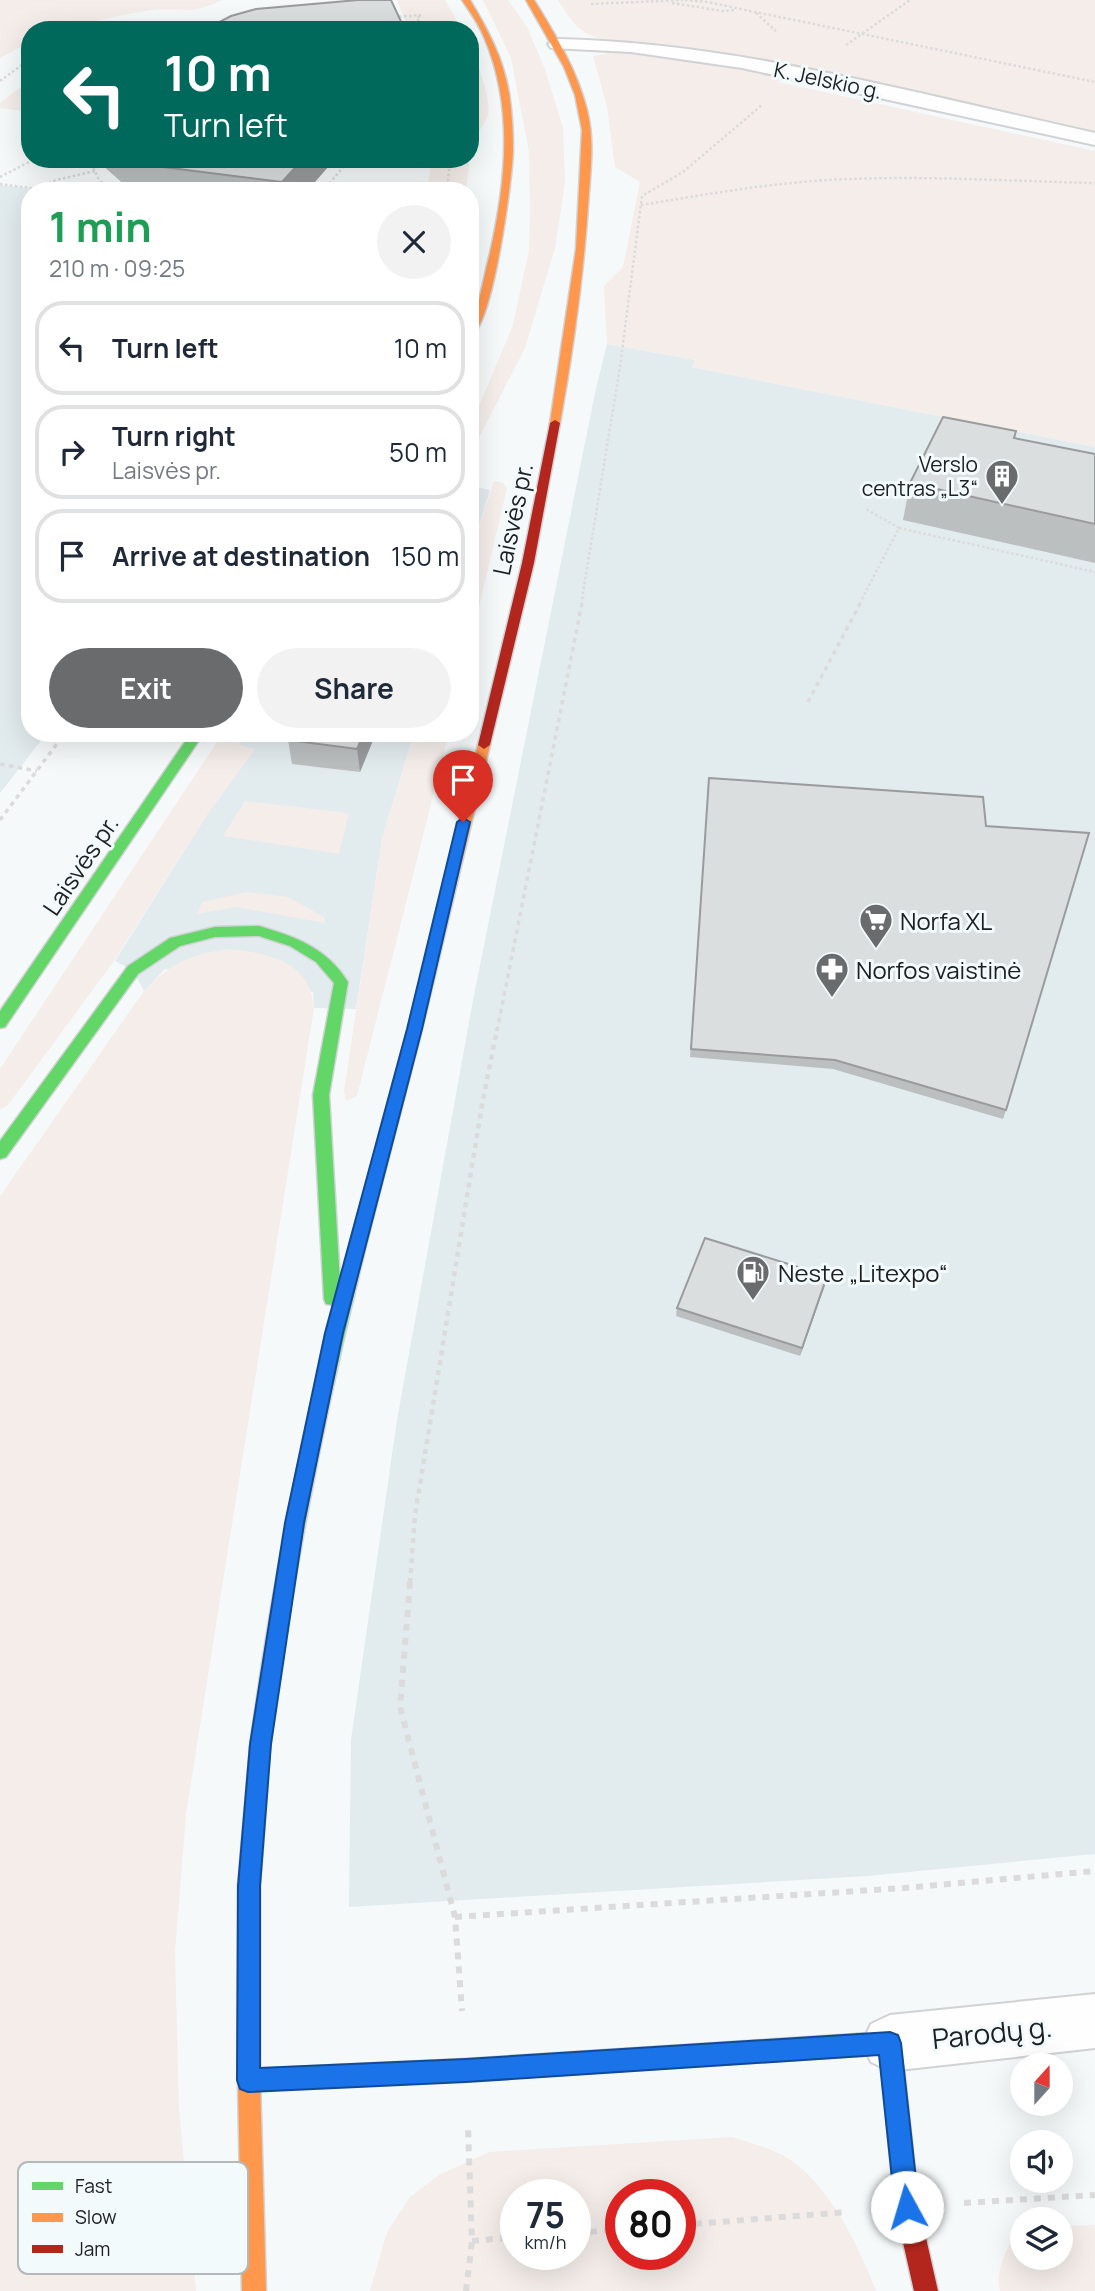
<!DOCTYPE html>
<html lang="en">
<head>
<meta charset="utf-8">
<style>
	body { margin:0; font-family:Manrope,sans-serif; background:#f2f2f3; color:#1f2937; height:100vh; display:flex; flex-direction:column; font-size:26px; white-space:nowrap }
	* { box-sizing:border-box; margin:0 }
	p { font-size:23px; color:#747a83 }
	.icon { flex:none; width:38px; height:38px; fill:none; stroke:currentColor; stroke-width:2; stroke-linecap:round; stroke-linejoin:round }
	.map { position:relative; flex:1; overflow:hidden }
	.details { position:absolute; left:21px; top:182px; width:458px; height:560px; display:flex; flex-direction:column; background:#fff; border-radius:28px; box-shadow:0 7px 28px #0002 }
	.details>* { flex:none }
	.top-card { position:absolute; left:21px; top:21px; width:458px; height:147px; border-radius:28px; box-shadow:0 7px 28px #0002; background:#00695c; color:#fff; overflow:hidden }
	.needle { width:46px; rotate:21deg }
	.fabs { position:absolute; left:1010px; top:2053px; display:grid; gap:14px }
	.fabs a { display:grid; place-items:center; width:63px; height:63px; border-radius:50%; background:#fff; box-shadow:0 7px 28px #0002; font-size:35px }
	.speed { position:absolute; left:500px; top:2179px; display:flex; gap:14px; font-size:35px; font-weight:700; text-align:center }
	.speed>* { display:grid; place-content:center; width:91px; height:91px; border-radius:50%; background:#fff; box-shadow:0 7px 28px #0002; line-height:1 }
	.speed small { font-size:18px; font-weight:400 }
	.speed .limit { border:10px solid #d22; background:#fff; color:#111 }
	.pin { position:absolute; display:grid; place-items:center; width:60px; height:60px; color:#fff; margin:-72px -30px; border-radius:50% 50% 50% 0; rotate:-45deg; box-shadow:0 0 7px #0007 }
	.pin .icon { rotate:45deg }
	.me { position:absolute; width:77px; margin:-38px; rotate:354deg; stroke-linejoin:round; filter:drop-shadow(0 0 5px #0008) }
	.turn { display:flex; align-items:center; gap:24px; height:147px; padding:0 28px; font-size:32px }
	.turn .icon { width:91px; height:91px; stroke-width:2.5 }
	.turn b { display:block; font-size:49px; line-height:60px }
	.round { display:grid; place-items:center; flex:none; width:74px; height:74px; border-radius:37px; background:#f2f2f3 }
	.head { display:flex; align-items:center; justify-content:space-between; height:119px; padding:0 28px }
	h1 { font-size:42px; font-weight:700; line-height:52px; color:#1e9e55 }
	.cta { display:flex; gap:14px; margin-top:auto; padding:14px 28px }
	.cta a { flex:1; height:80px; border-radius:42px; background:#696b6c; color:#fff; font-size:28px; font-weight:700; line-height:80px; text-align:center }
	.cta a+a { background:#f2f2f3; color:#1f2937 }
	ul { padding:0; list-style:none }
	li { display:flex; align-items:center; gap:21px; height:94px; margin:0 14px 10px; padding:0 14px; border:4px solid #e0e1e3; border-radius:28px }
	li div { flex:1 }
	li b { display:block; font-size:26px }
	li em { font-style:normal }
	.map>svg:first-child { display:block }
</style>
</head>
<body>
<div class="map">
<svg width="1095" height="2291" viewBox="0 0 1095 2291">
	<rect width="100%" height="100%" fill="#f5f9fa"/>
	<path fill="#e2ebee" d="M0,185l48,6h-18v542h17l-47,60z
		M607,344l88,16 -3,7 403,80v1407l-228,22 -518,31 2,-167 46,-320 77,-425 121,-602z
		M471,486l19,4 -19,61z
		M246,733h168l-32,106 -26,170 -42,-1 -1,-16 -148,-23 -21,22 -11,-21 -18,-9 93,-148 46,-63 -16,-5z"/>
	<path fill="#f4edea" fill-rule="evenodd" d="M0,0h222c-32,16 -37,7 -69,10 -41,5 -81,20 -123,20v12l-30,16z
		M397,0h48l17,30h-53z
		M483,0h25l19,27 18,42 18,59 2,54 -10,66 -30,100 -54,105v-28l42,-100 16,-75 1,-40 -1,-58 -18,-94z
		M558,0h537v132l-345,-75 -151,-19c-22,-6 -29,-19 -41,-38z
		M471,48c6,13 21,53 17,67 -4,13 -15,20 -17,35z
		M619,51l36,3 129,23 -6,5 317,69v296l-403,-80 3,-7 -88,-16 -3,-58 19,-19 17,-85 -25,-15 -8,-60 -14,-51z
		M30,80v32l-30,-4v-5z
		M432,159h38l-4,32h-39z
		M494,481l9,2 4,5 -36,153v-90z
		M223,733h23l-8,12 17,4 -47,64 -94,148 -106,144 -8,5v-41z
		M414,733h35l-92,363 -11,5 -2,-10 38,-252z
		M245,801l104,12 -10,41 -116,-18z
		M247,892l41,5 36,20 1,6 -89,-16 -39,7 5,-12z
		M228,949c40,4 82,11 86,59l-128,806 -11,138 4,156 17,183h-196v-1095l144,-205c28,-29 45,-36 84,-42z
		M732,2137c15,5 32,9 46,16 46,21 81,92 98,138h-506l17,-59 23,-35 29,-22 50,-23zM516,2194h60v60h-60zM621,2194h60v60h-60z
		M1095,2225v66h-95c-6,-21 9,-45 18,-64h4v31h38l1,-32z"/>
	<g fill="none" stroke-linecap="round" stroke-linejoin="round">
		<defs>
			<path id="street" d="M557,39c179,3 364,56 538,94v12l-353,-77 -111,-16 -80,-4 -3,-4z
				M1095,1994v54l-205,23 -19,-9 -9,-19 9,-19 19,-9z"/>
			<path id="fast" d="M191,733h13l-199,294 -5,1v-17z
				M259,926c37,11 68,22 89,56l-19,113 11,188 18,-69 2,-5h12l2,5c-45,176 -81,353 -104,533l-3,7 -7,3 -7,-3 -3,-7c20,-149 48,-296 84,-442l-8,-1 -2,-5 -11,-204 21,-112 -18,-21 -26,-16 -31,-10 -44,1 -35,9 -42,28 -132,183 -6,2v-18l128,-175 42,-28 45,-11z
				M857,2034l8,3 3,8 -3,8 -8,3 -391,25 -217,10 -8,-3 -3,-8 3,-8 8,-3 217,-10z"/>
			<path id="slow" d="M462,0h8c18,30 33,58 39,93 3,19 4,39 4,58 -1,30 -20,173 -42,185 -1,-13 5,-24 8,-36 4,-16 7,-31 11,-47 16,-71 24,-147 -6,-216 -5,-13 -14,-25 -22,-37z
				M526,0h8c21,34 43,70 53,110 8,31 3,65 1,96 -5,73 -15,145 -28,217l-5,3 -5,-3 26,-174 6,-119 -7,-35 -11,-28z
				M484,741l6,4 -68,284 -48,185 -2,5h-12l-2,-5 50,-185 70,-284z
				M260,1737l7,3 3,7 -10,139v194l6,211h-24l-4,-211v-194l12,-139 3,-7z"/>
			<path id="jam" d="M555,420l5,3 -26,140 -44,182 -6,4 -6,-4 44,-182 28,-140z
				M890,2032l8,3 3,8 18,164 19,84h-24l-19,-84 -15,-152 -23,1 -8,-3 -3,-8 3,-8 8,-3z"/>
		</defs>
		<use href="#street" stroke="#d0d2d4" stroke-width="4"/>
		<use href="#fast" stroke="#d0d2d4" stroke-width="3"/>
		<use href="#slow" stroke="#d0d2d4" stroke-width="3"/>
		<use href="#jam" stroke="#d0d2d4" stroke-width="3"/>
		<path stroke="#dbdbdb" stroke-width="2.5" stroke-dasharray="2.5 2.5" stroke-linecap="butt" d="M685,0l22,2 388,80
			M672,3l50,8 14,-1
			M591,4l92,-4
			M756,13l20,18
			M420,16l-3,2 6,12
			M394,17l27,-2
			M846,45l64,-45
			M0,81l30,-22
			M95,159l-3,6 7,15 15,11
			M0,177l35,-18
			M0,184l53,7
			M35,189l21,-9 39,-9
			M323,191l27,-32
			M447,191l3,-32
			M641,205c62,-10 123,-21 186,-25 89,-5 179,1 268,3
			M899,528l196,44
			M582,599l38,-232 22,-171 41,-24 79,-67
			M862,599l37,-71 -33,-19"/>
		<path stroke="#dbdbdb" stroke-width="3.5" stroke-dasharray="4.5 4.5" stroke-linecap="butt" d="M808,702l55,-104
			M0,764l37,7
			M0,820l65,-87
			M497,1031l86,-433"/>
		<path stroke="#dbdbdb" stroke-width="4.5" stroke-dasharray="5 5" stroke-linecap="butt" d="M410,1583l5,-68 67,-410 15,-76"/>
		<path stroke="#dbdbdb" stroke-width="6" stroke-dasharray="7 7" stroke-linecap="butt" d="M410,1582l-10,125 55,210 7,94
			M455,1917l449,-29 191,-17
			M964,2203l131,-8
			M681,2225l166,-13
			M576,2233l45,-4
			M472,2241l44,-4
			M466,2291l6,-50 -4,-113"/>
		<use href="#street" fill="#fefefe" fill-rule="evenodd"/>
		<use href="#fast" fill="#63d668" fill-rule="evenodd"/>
		<use href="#slow" fill="#ff974d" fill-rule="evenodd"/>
		<use href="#jam" fill="#b3261e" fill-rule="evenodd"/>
	</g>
	<path fill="#bcbfc0" d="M100,159h235l-28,32h-169l-11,-4 -26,-23z
		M1015,438l80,16v109l-192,-43 7,-37z
		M291,733h85l-16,39 -68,-8 -4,-24z
		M709,778l297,332 -3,9 -170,-50 -143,-12z
		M825,1285l-25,71 -124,-40 1,-8z"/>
	<path fill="#999b9c" d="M303,159h32l-28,32h-23l-2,-9z
		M364,733h12l-16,39 -3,-23z
		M827,1276l-2,9 -25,71 2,-8z"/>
	<path fill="#dbdedf" stroke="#999b9c" stroke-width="2" d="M358,0h33l14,30h-201l27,-14 25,-7z
		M135,159h168l-21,23 -127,-16z
		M943,417l73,14 -2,7 81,16v70l-185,-41z
		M291,733h73l-7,16 -69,-9z
		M709,778l274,19 3,29 103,7 -83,277 -171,-50 -144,-11z
		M705,1238l122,38 -25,72 -125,-40z"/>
	<path fill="#1a73e8" stroke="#114b97" stroke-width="2" d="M463,818l7,4 -48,207 -79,304 -39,190 -33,221 -11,142v182l206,-9 424,-27 8,3 3,8 18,164 -3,9 -9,3 -8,-3 -4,-9 -16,-152 -413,27 -218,10 -8,-3 -3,-9 1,-194 12,-142 35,-221 40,-190 82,-304 50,-207z"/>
	<defs>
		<symbol id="building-pin" viewBox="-11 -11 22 30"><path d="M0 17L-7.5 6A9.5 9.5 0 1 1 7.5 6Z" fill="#696b6c" stroke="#f3fafc"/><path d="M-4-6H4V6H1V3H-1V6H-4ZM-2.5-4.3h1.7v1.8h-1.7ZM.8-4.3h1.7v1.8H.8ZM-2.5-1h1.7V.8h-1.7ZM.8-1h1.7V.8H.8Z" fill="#fff"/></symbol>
		<symbol id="supermarket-pin" viewBox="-11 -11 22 30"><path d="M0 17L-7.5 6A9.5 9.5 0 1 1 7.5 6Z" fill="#696b6c" stroke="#f3fafc"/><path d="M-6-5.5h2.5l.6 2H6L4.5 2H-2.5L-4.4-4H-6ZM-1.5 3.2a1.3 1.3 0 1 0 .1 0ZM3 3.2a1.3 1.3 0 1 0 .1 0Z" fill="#fff"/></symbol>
		<symbol id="pharmacy-pin" viewBox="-11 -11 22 30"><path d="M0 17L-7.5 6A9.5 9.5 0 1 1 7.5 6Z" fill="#696b6c" stroke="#f3fafc"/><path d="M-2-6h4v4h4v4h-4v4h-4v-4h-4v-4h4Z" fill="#fff"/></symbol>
		<symbol id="fuel-pin" viewBox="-11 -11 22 30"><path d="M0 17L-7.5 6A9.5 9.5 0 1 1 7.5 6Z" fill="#696b6c" stroke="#f3fafc"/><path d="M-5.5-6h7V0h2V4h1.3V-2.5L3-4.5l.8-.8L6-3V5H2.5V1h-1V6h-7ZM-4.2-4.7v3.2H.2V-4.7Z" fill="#fff"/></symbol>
	</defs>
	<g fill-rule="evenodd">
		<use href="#building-pin" x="983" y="457" width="38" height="52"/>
		<use href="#supermarket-pin" x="857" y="901" width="38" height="52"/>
		<use href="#pharmacy-pin" x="813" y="950" width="38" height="52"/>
		<use href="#fuel-pin" x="734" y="1253" width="38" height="52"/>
	</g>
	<g text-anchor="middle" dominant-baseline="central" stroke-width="6" stroke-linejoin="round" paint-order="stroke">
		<g font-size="21" fill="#1d1f20" stroke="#f3fafc">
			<text transform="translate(828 80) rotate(12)">K. Jelskio g.</text>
		</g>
		<g font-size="21" fill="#1d1f20" stroke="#f3fafc" text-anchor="end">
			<text x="978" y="464">Verslo<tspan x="978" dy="24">centras „L3“</tspan></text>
		</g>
		<g font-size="24" fill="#1d1f20" stroke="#f3fafc">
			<text transform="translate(512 519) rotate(-78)">Laisvės pr.</text>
			<text transform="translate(80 865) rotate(-56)">Laisvės pr.</text>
		</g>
		<g font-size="24" fill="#1d1f20" stroke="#f3fafc" text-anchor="start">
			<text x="900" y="920">Norfa XL</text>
			<text x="856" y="969">Norfos vaistinė</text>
			<text x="778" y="1272">Neste „Litexpo“</text>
		</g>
		<g font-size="28" fill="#1d1f20" stroke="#f3fafc">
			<text transform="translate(992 2032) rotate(-6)">Parodų g.</text>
		</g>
	</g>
	<rect x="18" y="2162" width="230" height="112" rx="10" fill="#f3fafc" stroke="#b3b8ba" stroke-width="2"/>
	<rect x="32" y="2182" width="31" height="8" fill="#63d668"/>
	<rect x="32" y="2213" width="31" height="9" fill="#ff974d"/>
	<rect x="32" y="2245" width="31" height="8" fill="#b3261e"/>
	<g font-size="19" fill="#1d1f20">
		<text x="75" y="2193">Fast</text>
		<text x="75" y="2224">Slow</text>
		<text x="75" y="2256">Jam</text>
	</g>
</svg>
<div class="fabs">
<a><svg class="needle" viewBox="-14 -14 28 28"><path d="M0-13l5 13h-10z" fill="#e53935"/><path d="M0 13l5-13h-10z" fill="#747a83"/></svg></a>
<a><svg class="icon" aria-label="sound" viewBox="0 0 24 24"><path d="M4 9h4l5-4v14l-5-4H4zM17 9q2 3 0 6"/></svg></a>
<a><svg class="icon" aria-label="layers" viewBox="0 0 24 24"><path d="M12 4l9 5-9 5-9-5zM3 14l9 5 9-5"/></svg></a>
</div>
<div class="speed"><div>75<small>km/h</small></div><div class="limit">80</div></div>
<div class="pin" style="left:463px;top:822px;background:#d93025"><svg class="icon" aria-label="arrive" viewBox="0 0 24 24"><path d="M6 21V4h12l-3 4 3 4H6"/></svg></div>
<svg class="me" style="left:907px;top:2207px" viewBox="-20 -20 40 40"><circle r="19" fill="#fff"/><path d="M0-13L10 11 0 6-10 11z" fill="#1a73e8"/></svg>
<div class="top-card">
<div class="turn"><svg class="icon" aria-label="left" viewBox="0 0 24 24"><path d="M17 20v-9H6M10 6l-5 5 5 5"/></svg><div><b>10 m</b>Turn left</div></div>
</div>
<section class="details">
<div class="head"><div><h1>1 min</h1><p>210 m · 09:25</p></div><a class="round"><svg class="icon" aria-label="close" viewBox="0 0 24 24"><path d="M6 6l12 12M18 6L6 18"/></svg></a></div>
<ul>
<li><svg class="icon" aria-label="left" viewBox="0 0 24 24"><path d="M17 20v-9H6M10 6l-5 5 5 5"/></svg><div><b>Turn left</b></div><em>10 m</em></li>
<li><svg class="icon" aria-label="right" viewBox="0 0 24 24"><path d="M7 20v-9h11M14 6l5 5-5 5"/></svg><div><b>Turn right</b><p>Laisvės pr.</p></div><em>50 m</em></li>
<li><svg class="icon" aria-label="arrive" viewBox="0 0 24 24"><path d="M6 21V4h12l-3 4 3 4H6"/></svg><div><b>Arrive at destination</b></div><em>150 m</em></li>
</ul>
<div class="cta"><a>Exit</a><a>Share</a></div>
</section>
</div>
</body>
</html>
